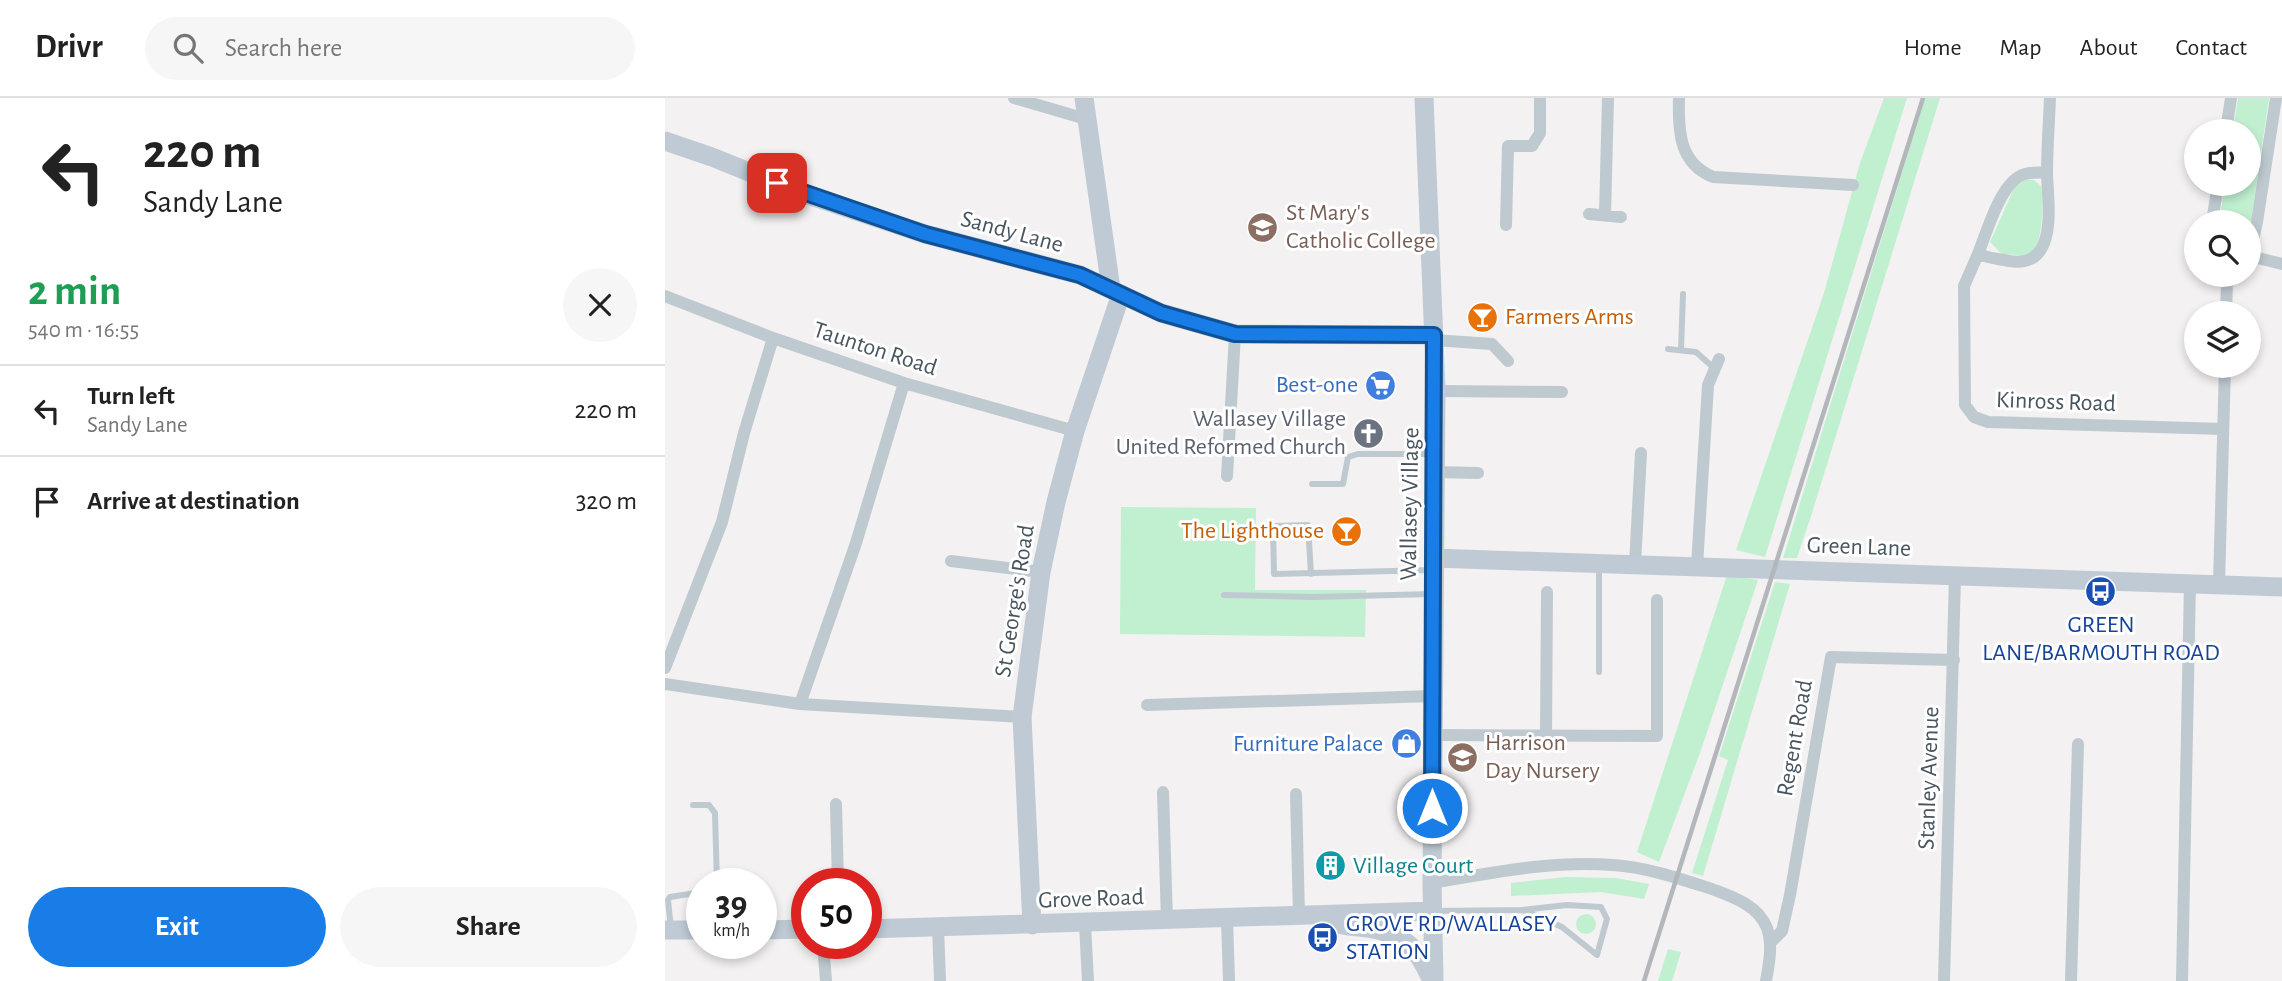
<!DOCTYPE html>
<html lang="en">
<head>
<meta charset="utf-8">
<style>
	body { margin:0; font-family:"Alegreya Sans",sans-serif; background:#f6f6f6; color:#222; height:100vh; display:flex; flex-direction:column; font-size:26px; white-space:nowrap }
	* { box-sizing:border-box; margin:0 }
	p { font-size:23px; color:#767676 }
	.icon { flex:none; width:38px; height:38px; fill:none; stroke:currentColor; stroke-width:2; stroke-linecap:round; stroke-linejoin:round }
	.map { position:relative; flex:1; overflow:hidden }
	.panel { display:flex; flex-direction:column; background:#fff; width:665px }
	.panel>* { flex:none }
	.top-card { background:#fff; color:#222; overflow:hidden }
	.tools { position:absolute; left:1519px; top:21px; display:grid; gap:14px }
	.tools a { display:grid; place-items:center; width:77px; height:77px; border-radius:50%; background:#fff; box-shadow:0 4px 10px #0003; font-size:35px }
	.speed { position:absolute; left:21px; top:770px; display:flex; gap:14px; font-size:35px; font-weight:700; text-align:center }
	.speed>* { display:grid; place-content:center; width:91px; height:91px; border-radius:50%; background:#fff; box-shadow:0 4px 10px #0003; line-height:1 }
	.speed small { font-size:18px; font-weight:400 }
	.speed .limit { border:10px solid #d22; background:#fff; color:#111 }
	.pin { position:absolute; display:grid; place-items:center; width:60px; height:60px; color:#fff; margin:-30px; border-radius:14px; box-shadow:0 4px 10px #0006 }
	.me { position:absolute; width:77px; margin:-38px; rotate:0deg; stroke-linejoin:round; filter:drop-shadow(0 0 5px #0008) }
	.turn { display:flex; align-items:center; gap:24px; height:147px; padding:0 28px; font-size:32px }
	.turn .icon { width:91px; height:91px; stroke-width:2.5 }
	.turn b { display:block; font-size:49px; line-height:60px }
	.round { display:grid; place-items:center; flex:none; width:74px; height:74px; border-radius:37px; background:#f6f6f6 }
	.headline { display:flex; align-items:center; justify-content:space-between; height:119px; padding:0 28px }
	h1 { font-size:42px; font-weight:600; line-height:52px; color:#1e9e55 }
	.cta { display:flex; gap:14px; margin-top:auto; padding:14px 28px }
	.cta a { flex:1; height:80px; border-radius:42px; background:#187de6; color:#fff; font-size:28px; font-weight:600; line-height:80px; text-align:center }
	.cta a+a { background:#f6f6f6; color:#222 }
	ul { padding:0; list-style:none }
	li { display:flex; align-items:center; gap:21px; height:91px; padding:0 28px; border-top:2px solid #e0e0e0 }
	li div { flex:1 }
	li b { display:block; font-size:26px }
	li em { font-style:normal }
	header { display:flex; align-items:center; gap:42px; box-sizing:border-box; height:98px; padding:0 35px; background:#fff; border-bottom:2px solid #e0e0e0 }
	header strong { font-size:33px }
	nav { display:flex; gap:38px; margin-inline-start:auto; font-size:24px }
	.search { width:490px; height:63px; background:#f6f6f6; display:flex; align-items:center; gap:18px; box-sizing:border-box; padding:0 24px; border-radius:38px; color:#767676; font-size:26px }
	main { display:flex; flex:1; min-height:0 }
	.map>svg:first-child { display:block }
</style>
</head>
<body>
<header>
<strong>Drivr</strong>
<div class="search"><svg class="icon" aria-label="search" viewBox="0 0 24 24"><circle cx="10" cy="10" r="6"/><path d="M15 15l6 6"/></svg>Search here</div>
<nav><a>Home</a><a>Map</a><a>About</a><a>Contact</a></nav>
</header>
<main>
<section class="panel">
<div class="top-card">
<div class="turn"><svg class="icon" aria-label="left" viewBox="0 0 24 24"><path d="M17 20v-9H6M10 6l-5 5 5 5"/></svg><div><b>220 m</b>Sandy Lane</div></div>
</div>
<div class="headline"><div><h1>2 min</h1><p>540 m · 16:55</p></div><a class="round"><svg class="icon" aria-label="close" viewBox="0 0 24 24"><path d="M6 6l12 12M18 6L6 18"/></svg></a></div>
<ul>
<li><svg class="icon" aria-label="left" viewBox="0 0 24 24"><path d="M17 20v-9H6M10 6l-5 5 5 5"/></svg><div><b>Turn left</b><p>Sandy Lane</p></div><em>220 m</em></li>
<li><svg class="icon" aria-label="arrive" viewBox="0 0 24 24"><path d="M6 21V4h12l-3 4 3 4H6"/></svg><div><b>Arrive at destination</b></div><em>320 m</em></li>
</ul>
<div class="cta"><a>Exit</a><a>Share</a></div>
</section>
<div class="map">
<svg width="1617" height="883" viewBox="0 0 1617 883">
	<rect width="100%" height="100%" fill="#f3f1f1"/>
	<path fill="#c0f0d0" d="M1219,0h23l-142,459 -29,-7 88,-257 36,-130z
		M1260,0h15l-128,415 -15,45h-14z
		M1573,0h31l-20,138v-14h-30l6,-38h24v-53h-16z
		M1360,82h9l9,8c-1,15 1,58 -13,65 -7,4 -20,1 -28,1l-12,-12 25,-56z
		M456,409l135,1 -1,82h111l-1,47 -245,-3z
		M1062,477l31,5 -57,170 -42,112 -22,-10z
		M1110,484l15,2 -87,292 -11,-3 36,-113 -9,-4z
		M901,779l50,1 33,6 -5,15 -43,-7 -90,4v-13z
		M911 826a10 10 0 1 1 20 0a10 10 0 1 1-20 0Z
		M1003,851l13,3 -9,29h-14z"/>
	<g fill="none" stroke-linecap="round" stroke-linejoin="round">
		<path stroke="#bfc9d0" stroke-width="6" d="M1003,251l28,3 19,17
			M1016,252l2,-56
			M647,386h31l5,-27 10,-3h75
			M646,476l-3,-49 -35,1 1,48 158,-4
			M559,497l90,2 118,-3
			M934,574v-104
			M28,707h16l6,8 2,71
			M770,813l87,-1 45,-5 34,2 6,12 -10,36 -35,-28 -40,-17
			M6,831l-3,-29 2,-3 32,-5"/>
		<path stroke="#bfc9d0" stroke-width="12" d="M349,0l72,21
			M1014,0c-1,33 0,65 34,79l140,8
			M1385,0c-1,25 -3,51 -3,76 1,30 12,95 -38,87 -10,-2 -21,-3 -31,-7l-14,32 1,119 9,12 14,5 235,7
			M1561,33l5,-33
			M924,116l32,3
			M940,117l3,-117
			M1547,124l6,-38
			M841,127l2,-79h24l8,-13v-35
			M1313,156c9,-22 23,-74 47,-80 7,-2 15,-1 22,-2
			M1585,158l32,8
			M1584,160l8,-36 19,-124
			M0,198l108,42 131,45 171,48
			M1561,215l1,-29 7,-9
			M769,242l58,4 16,17
			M771,293l126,1
			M770,374l43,1
			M562,378l8,-142
			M286,463l90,11
			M970,466l6,-111
			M1032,468l11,-181 11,-26
			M1554,486l6,-218
			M0,570l57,-146 22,-89 29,-95
			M0,586l135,20 222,13
			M135,606l56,-161 48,-160
			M482,607l286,-9
			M768,637l224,1v-136
			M881,637l1,-143
			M498,694l4,129
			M631,696l3,122
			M171,706l2,80
			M767,785c59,-10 121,-23 181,-18 33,2 68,14 99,24 21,8 46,16 55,39 6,17 2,36 -1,53
			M562,822l2,61
			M420,826l3,57
			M273,829l2,54
			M158,845l3,38
			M1105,845l12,-12 8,-36 41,-238 123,3
			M1279,883l11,-405
			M1406,883l7,-237
			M1517,883l8,-398"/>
		<path stroke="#bfcad4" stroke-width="19" d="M419,0l27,191
			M759,0l12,293 -4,492 2,98
			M0,43l47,16 87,35 126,42 155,41 81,38 74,21 199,1
			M769,460l848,29
			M666,824c12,5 24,4 37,6 38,7 49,19 64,53
			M367,827l-10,-208 19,-145 15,-70 19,-71 46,-137
			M201,831l567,-18
			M0,832h37
			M96,832l46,-1"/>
		<path stroke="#b3b7bb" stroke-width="4.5" d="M979,883l279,-883"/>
	</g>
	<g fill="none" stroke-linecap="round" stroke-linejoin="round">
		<defs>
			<path id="route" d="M112,85l148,51 155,41 81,38 74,21 199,1 -2,473"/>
		</defs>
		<use href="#route" stroke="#105196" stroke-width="18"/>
		<use href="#route" stroke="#187de6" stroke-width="12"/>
	</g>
	<defs>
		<symbol id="school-disc" viewBox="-11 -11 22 22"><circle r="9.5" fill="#8d6e63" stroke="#fff"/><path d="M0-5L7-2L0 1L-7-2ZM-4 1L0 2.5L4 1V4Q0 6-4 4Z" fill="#fff"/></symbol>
		<symbol id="bar-disc" viewBox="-11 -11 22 22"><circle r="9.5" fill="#e8710a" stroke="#fff"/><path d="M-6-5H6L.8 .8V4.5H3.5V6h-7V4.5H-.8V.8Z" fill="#fff"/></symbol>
		<symbol id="supermarket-disc" viewBox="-11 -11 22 22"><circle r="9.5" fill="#3f7fe0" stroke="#fff"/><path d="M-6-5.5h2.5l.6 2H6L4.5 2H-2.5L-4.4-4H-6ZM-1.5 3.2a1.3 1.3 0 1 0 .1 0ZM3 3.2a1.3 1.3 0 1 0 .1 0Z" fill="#fff"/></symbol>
		<symbol id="church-disc" viewBox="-11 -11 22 22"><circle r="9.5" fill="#6b7280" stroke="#fff"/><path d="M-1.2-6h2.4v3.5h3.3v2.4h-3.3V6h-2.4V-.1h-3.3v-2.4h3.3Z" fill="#fff"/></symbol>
		<symbol id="bus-disc" viewBox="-11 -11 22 22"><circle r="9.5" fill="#1a4fb4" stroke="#fff"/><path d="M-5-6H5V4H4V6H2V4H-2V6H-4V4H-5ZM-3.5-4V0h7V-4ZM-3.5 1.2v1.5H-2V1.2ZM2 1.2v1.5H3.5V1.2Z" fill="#fff"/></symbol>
		<symbol id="shop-disc" viewBox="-11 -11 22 22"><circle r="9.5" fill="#3f7fe0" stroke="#fff"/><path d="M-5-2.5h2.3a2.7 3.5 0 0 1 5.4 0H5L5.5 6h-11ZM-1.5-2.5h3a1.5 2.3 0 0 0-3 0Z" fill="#fff"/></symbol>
		<symbol id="building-disc" viewBox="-11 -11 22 22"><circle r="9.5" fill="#0f9aa8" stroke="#fff"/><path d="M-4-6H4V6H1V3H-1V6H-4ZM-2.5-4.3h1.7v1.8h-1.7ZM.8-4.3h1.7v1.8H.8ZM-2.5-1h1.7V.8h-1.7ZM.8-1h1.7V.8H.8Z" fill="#fff"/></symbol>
	</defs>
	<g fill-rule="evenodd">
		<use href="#school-disc" x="580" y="112" width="35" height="35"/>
		<use href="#bar-disc" x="800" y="202" width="35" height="35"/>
		<use href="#supermarket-disc" x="698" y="270" width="35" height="35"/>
		<use href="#church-disc" x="686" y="318" width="35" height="35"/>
		<use href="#bar-disc" x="664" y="416" width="35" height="35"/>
		<use href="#bus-disc" x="1418" y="476" width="35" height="35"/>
		<use href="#shop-disc" x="724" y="628" width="35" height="35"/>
		<use href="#school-disc" x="780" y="642" width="35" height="35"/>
		<use href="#building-disc" x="648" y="750" width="35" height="35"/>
		<use href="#bus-disc" x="640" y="822" width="35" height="35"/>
	</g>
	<g text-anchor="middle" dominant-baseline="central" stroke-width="6" stroke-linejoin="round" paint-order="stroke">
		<g font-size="24" fill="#785e54" stroke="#fff" text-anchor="start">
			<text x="621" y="115">St Mary's<tspan x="621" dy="28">Catholic College</tspan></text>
			<text x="820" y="645">Harrison<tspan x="820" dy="28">Day Nursery</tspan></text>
		</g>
		<g font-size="24" fill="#48555f" stroke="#fff">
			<text transform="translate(347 134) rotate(15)">Sandy Lane</text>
			<text transform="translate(210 251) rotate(18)">Taunton Road</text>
			<text transform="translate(1391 304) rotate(2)">Kinross Road</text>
			<text transform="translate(745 406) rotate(-89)">Wallasey Village</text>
			<text transform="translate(1194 449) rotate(2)">Green Lane</text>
			<text transform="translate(350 503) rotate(-81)">St George's Road</text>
			<text transform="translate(1130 640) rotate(-80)">Regent Road</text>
			<text transform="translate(1264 680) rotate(-88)">Stanley Avenue</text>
			<text transform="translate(426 801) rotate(-2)">Grove Road</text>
		</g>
		<g font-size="24" fill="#c56008" stroke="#fff" text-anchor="start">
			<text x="840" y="219">Farmers Arms</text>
			<text x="659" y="433" text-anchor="end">The Lighthouse</text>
		</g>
		<g font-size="24" fill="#366cbe" stroke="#fff" text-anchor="end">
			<text x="693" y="287">Best-one</text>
			<text x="718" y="646">Furniture Palace</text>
		</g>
		<g font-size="24" fill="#5b616d" stroke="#fff" text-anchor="end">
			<text x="681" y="321">Wallasey Village<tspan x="681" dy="28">United Reformed Church</tspan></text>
		</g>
		<g font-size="24" fill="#164399" stroke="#fff">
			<text x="1436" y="527">GREEN<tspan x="1436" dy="28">LANE/BARMOUTH ROAD</tspan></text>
			<text x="681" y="826" text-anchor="start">GROVE RD/WALLASEY<tspan x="681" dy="28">STATION</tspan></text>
		</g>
		<g font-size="24" fill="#0d838f" stroke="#fff" text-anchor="start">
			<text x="688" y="768">Village Court</text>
		</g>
	</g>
</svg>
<div class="tools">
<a><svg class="icon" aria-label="sound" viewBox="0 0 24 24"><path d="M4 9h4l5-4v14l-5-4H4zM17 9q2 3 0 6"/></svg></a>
<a><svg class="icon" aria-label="search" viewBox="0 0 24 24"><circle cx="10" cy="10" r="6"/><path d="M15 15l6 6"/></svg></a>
<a><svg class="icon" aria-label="layers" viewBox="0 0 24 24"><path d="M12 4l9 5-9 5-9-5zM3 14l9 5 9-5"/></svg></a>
</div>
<div class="speed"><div>39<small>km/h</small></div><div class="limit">50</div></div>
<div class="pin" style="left:112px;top:85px;background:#d93025"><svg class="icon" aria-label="arrive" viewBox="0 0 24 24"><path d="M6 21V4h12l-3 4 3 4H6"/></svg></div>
<svg class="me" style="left:767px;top:710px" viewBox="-20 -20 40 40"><circle r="17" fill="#187de6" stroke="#fff" stroke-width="3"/><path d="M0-11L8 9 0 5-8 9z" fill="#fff"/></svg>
</div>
</main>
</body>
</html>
